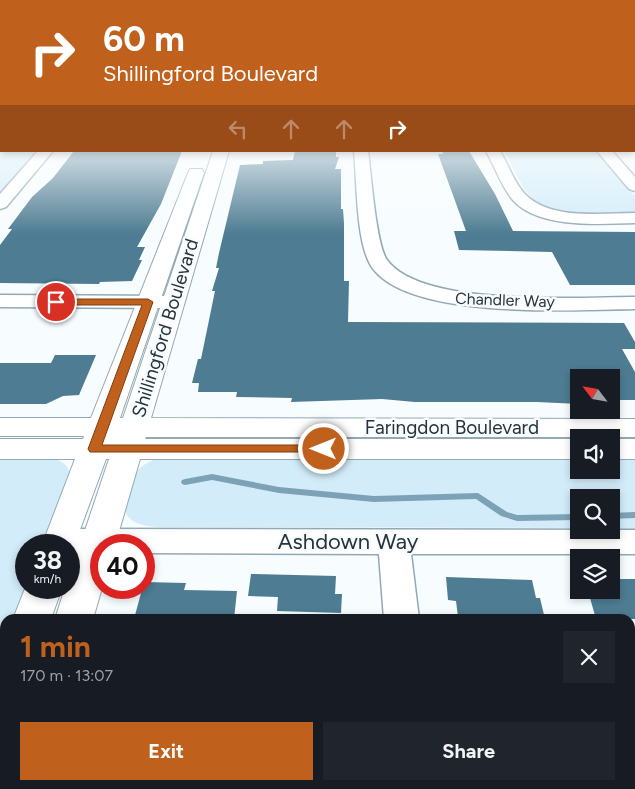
<!DOCTYPE html>
<html lang="en">
<head>
<meta charset="utf-8">
<style>
	body { margin:0; font-family:Figtree,sans-serif; background:#20242c; color:#f1f3f6; height:100vh; display:flex; flex-direction:column; font-size:19px; white-space:nowrap }
	* { box-sizing:border-box; margin:0 }
	p { font-size:16px; color:#9ea1a6 }
	.icon { flex:none; width:28px; height:28px; fill:none; stroke:currentColor; stroke-width:2; stroke-linecap:round; stroke-linejoin:round }
	.map { position:relative; flex:1; overflow:hidden }
	.side { position:absolute; left:0px; top:614px; width:635px; height:176px; display:flex; flex-direction:column; background:#171b24; border-radius:15px 15px 0 0; box-shadow:0 2px 8px #0003 }
	.side>* { flex:none }
	.hud { position:absolute; left:0px; top:0px; width:635px; height:152px; box-shadow:0 2px 8px #0003; background:#c0601d; color:#fff; overflow:hidden }
	.needle { width:32px; rotate:301deg }
	.tools { position:absolute; left:570px; top:369px; display:grid; gap:10px }
	.tools a { display:grid; place-items:center; width:50px; height:50px; border-radius:0px; background:#171b24; box-shadow:0 2px 8px #0003; font-size:25px }
	.speed { position:absolute; left:15px; top:534px; display:flex; gap:10px; font-size:25px; font-weight:700; text-align:center }
	.speed>* { display:grid; place-content:center; width:65px; height:65px; border-radius:50%; background:#171b24; box-shadow:0 2px 8px #0003; line-height:1 }
	.speed small { font-size:12px; font-weight:400 }
	.speed .limit { border:8px solid #d22; background:#fff; color:#111 }
	.pin { position:absolute; display:grid; place-items:center; width:42px; height:42px; color:#fff; margin:-21px; border:2px solid #fff; border-radius:50%; box-shadow:0 1px 5px #0007 }
	.me { position:absolute; width:55px; margin:-28px; rotate:270deg; stroke-linejoin:round; filter:drop-shadow(0 0 4px #0008) }
	.turn { display:flex; align-items:center; gap:18px; height:105px; padding:0 20px; font-size:22px }
	.turn .icon { width:65px; height:65px; stroke-width:2.5 }
	.turn b { display:block; font-size:35px; line-height:42px }
	.lanes { display:flex; align-items:center; height:48px; padding:0 20px; background:#0003; justify-content:center; gap:25px; direction:ltr }
	.lanes .off { opacity:.35 }
	.round { display:grid; place-items:center; flex:none; width:52px; height:52px; border-radius:0px; background:#20242c }
	.headline { display:flex; align-items:center; justify-content:space-between; height:85px; padding:0 20px }
	h1 { font-size:30px; font-weight:700; line-height:38px; color:#c0601d }
	.primary-button { display:flex; gap:10px; margin-top:auto; padding:10px 20px }
	.primary-button a { flex:1; height:58px; border-radius:0px; background:#c0601d; color:#fff; font-size:20px; font-weight:700; line-height:58px; text-align:center }
	.primary-button a+a { background:#20242c; color:#f1f3f6 }
	.map>svg:first-child { display:block }
</style>
</head>
<body>
<div class="map">
<svg width="635" height="789" viewBox="0 0 635 789">
	<rect width="100%" height="100%" fill="#f7fcfe"/>
	<path fill="#d2ecf9" d="M0,142l1,9h37l-38,42z
		M505,151h91l39,45v17c-28,0 -81,6 -103,-15 -12,-11 -19,-32 -27,-47z
		M0,456c19,1 70,-6 70,20l-26,69h-18v43l-11,31h-10v26l-5,13z
		M160,458h419v12h32v-12h24v71h-24v-31h-32v30l-422,-1c-13,-1 -27,-3 -32,-16 6,-27 5,-45 35,-53z"/>
	<g fill="none" stroke-linecap="round" stroke-linejoin="round">
		<path fill="#7ea2b5" fill-rule="evenodd" d="M212,474l67,13 95,9 104,-3 29,19 10,3 62,-1v6l-62,1 -16,-5 -25,-17 -102,3 -95,-9 -67,-13 -27,5 -3,-1 -1,-2 1,-2 3,-1z
			M635,512v6l-24,1v-6z"/>
	</g>
	<path fill="#4e7c92" d="M74,151h108l-21,53 -24,43h8l-6,13h3l-10,21 -32,1 -1,2 -99,-1v-38l12,-16h-4l24,-32 21,-19z
		M295,151h41v6h3l-4,12h6v40h2l1,14v58h5l-1,41 276,1 11,19v7h-13l13,23v28h-24v-22h-32v26l-42,-2h-122l-33,-3 -91,3 1,-4 -56,-1 1,-5h-39l1,-9h-7l6,-24h3l14,-68h-3l7,-23h-3l3,-15 21,-88 23,-1v-3l30,-1z
		M442,151h27l26,43 18,37 122,1v53h-65l-18,-33 -93,-2 -5,-19h12l-28,-77h5z
		M55,355h41l-17,40 -16,1 -17,8h-46v-41h51z
		M251,574l85,2 -1,18h7l-1,19 -64,-2 1,-14 -30,-1z
		M446,577l86,3 4,18h4l5,21 -87,-2 -2,-16 -8,-1z
		M611,579h24v40h-39l-6,-21h21z
		M144,582l42,1 -2,7 53,1 -3,28h-100z"/>
	<g fill="none" stroke-linecap="round" stroke-linejoin="round">
		<defs>
			<path id="minor" d="M634,134h1v8h-1z
				M38,151h15l-47,56 -6,2v-15z
				M354,151h14c3,22 8,94 19,109 35,48 193,37 248,37v12c-58,1 -233,12 -265,-45 -14,-25 -13,-83 -16,-113z
				M486,151h14c8,13 13,29 23,41 25,29 78,21 112,21v10c-35,1 -98,6 -123,-24 -11,-14 -17,-32 -26,-48z
				M597,151h15l23,26v14l-6,-2z
				M0,295l173,1 7,2 3,4 -3,4 -7,2 -173,-1z
				M61,529l574,1v24h-224l8,65h-35l-5,-65 -235,-1v-8h-43v8h-32v-8h-22l-2,-4 5,-8z
				M397,785h42l1,4h-42z"/>
			<path id="tertiary" d="M213,151h16l-78,267 484,1v18h-489l-1,2h434v20h-439l-25,86h-14l1,43 -9,31h-38l10,-31h4v-10l40,-119h-3l-35,95 -2,1v-10h-27l33,-86h-75v-20h83l1,-3h-84v-18h91l97,-245 2,-4h12l2,4 -84,245h3z
				M611,439h24v20h-24z
				M26,586l36,2 -11,31h-38z
				M5,673v52l-5,2v-52z
				M5,768v17h39l-1,4h-43v-10z"/>
		</defs>
		<use href="#minor" stroke="#92a9b5" stroke-width="3"/>
		<use href="#tertiary" stroke="#92a9b5" stroke-width="2"/>
		<use href="#minor" fill="#fff" fill-rule="evenodd"/>
		<use href="#tertiary" fill="#fff" fill-rule="evenodd"/>
	</g>
	<linearGradient id="sky" x2="0" y2="1"><stop stop-color="#8cc0e9"/><stop offset="0.53" stop-color="#fbfeff"/><stop offset="1" stop-color="#fbfeff" stop-opacity="0"/></linearGradient>
	<rect width="635" height="234" fill="url(#sky)"/>
	<path fill="#c0601d" stroke="#7d3e13" d="M148,299l5,3 -51,143h222l4,1 2,3 -2,3h-238l-2,-3 54,-144h-86l-5,-3 5,-3z"/>
	<g text-anchor="middle" dominant-baseline="central" stroke-width="5" stroke-linejoin="round" paint-order="stroke">
		<g font-size="16" fill="#293237" stroke="#f7fcfe">
			<text transform="translate(505 300) rotate(2)">Chandler Way</text>
		</g>
		<g font-size="19" fill="#293237" stroke="#f7fcfe">
			<text transform="translate(165 328) rotate(-73)">Shillingford Boulevard</text>
			<text x="452" y="427">Faringdon Boulevard</text>
		</g>
		<g font-size="22" fill="#293237" stroke="#f7fcfe">
			<text x="348" y="541">Ashdown Way</text>
		</g>
	</g>
</svg>
<div class="tools">
<a><svg class="needle" viewBox="-14 -14 28 28"><path d="M0-13l5 13h-10z" fill="#e53935"/><path d="M0 13l5-13h-10z" fill="#9ea1a6"/></svg></a>
<a><svg class="icon" aria-label="sound" viewBox="0 0 24 24"><path d="M4 9h4l5-4v14l-5-4H4zM17 9q2 3 0 6"/></svg></a>
<a><svg class="icon" aria-label="search" viewBox="0 0 24 24"><circle cx="10" cy="10" r="6"/><path d="M15 15l6 6"/></svg></a>
<a><svg class="icon" aria-label="layers" viewBox="0 0 24 24"><path d="M12 4l9 5-9 5-9-5zM3 14l9 5 9-5"/></svg></a>
</div>
<div class="speed"><div>38<small>km/h</small></div><div class="limit">40</div></div>
<div class="pin" style="left:56px;top:302px;background:#d93025"><svg class="icon" aria-label="arrive" viewBox="0 0 24 24"><path d="M6 21V4h12l-3 4 3 4H6"/></svg></div>
<svg class="me" style="left:324px;top:449px" viewBox="-20 -20 40 40"><circle r="17" fill="#c0601d" stroke="#fff" stroke-width="3"/><path d="M0-11L8 9 0 5-8 9z" fill="#fff"/></svg>
<div class="hud">
<div class="turn"><svg class="icon" aria-label="right" viewBox="0 0 24 24"><path d="M7 20v-9h11M14 6l5 5-5 5"/></svg><div><b>60 m</b>Shillingford Boulevard</div></div>
<div class="lanes"><svg class="icon off" aria-label="left" viewBox="0 0 24 24"><path d="M17 20v-9H6M10 6l-5 5 5 5"/></svg><svg class="icon off" aria-label="ahead" viewBox="0 0 24 24"><path d="M12 20V5M6 11l6-6 6 6"/></svg><svg class="icon off" aria-label="ahead" viewBox="0 0 24 24"><path d="M12 20V5M6 11l6-6 6 6"/></svg><svg class="icon" aria-label="right" viewBox="0 0 24 24"><path d="M7 20v-9h11M14 6l5 5-5 5"/></svg></div>
</div>
<section class="side">
<div class="headline"><div><h1>1 min</h1><p>170 m · 13:07</p></div><a class="round"><svg class="icon" aria-label="close" viewBox="0 0 24 24"><path d="M6 6l12 12M18 6L6 18"/></svg></a></div>
<div class="primary-button"><a>Exit</a><a>Share</a></div>
</section>
</div>
</body>
</html>
